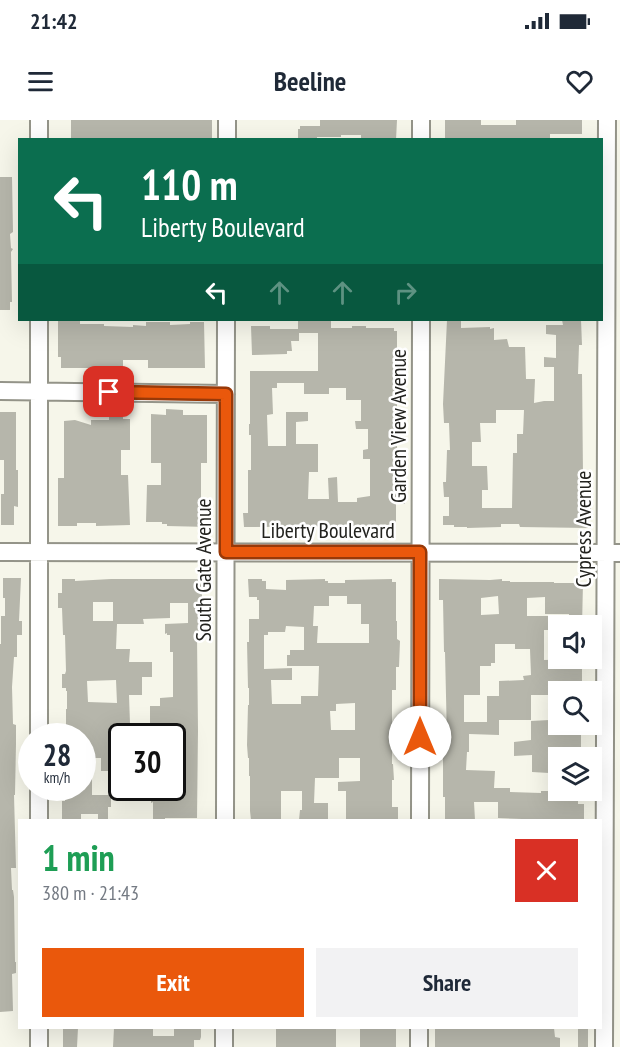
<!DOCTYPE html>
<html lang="en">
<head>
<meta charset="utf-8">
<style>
	body { margin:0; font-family:"PT Sans Narrow",sans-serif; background:#f2f2f3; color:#1f2937; height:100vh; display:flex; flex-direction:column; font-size:22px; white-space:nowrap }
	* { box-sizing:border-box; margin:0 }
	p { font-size:20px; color:#747a83 }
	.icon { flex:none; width:33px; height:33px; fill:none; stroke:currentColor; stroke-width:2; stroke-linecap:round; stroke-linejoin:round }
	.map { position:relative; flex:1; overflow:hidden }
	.sheet { position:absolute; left:18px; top:699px; width:584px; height:210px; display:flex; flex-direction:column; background:#fff; border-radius:0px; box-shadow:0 6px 24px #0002 }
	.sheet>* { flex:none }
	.guide { position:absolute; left:18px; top:18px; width:585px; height:183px; border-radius:0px; box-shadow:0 6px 24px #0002; background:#0b6e4f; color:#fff; overflow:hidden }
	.tools { position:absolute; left:548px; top:495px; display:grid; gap:12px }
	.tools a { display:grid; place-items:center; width:54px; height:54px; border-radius:0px; background:#fff; box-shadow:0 6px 24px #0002; font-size:30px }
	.speed { position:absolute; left:18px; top:603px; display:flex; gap:12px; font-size:30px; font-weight:700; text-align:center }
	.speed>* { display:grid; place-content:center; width:78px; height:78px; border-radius:50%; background:#fff; box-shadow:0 6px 24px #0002; line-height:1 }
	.speed small { font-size:15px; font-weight:400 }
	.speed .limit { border:3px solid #111; border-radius:9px; background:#fff; color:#111 }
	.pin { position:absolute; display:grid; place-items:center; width:51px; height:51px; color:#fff; margin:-26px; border-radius:12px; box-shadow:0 3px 9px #0006 }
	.me { position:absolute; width:66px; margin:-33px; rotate:0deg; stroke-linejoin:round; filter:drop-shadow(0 0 4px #0008) }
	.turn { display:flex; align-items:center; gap:21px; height:126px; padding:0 24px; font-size:27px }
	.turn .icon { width:78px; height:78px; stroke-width:2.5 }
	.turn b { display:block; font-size:42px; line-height:51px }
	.lanes { display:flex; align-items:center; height:57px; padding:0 24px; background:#0003; justify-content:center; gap:30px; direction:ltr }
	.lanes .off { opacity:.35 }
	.round { display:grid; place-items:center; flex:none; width:63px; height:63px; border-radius:0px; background:#f2f2f3 }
	.summary { display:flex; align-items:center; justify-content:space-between; height:102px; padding:0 24px }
	h1 { font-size:36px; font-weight:800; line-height:45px; color:#1e9e55 }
	.button { display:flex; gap:12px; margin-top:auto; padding:12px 24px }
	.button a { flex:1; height:69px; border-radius:0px; background:#ea580c; color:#fff; font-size:24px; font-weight:800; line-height:69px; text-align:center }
	.button a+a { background:#f2f2f3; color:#1f2937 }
	.status { display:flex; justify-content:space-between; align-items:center; height:42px; padding:0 30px; background:#fff; direction:ltr }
	.status svg { height:16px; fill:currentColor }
	header { display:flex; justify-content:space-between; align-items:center; height:78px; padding:0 24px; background:#fff; font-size:27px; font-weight:800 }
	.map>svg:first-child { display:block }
</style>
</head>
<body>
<div class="status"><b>21:42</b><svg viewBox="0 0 49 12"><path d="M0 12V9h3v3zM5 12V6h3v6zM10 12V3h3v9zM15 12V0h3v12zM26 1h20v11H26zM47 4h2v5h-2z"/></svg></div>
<header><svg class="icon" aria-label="menu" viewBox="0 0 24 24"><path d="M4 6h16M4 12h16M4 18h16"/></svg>Beeline<svg class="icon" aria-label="heart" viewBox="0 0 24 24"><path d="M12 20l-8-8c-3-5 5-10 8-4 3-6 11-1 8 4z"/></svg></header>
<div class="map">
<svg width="620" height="927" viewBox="0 0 620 927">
	<rect width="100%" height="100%" fill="#f6f6ea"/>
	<path fill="#b6b6ab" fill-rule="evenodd" d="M71,0h141v20h-141z
		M320,0h77l-1,20h-35v-5h-20v2h-24v3h-19v-11h2v-3h20z
		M445,0h36v5h35v-5h66v14h-32v6h-105z
		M0,57h12l1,55 -3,2 1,14 2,1 -2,3 1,50h-2v8h-10z
		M298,200h33v8h21v-2h14v2h28v3h3v147h1l1,11 5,-1 1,16h-9v19h-2l-4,4h-18l-3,2 -2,-3 -123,1 -1,-14h5v-43h3v-35h-2v-11h1v-53h68v-38h-19v8h-8l1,10h-5v3l-35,1 -1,-29h19v3h28zM277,263h27v11h25v-6h17v12h15v21h-6l1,8h12v20l-5,1v9h7v37l-13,2v4h-19l-1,-25 -9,1 1,21h-21l1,-27h9v-28h-22v-22l12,-1v-9h-22v34h-18l-1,-31 6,-1 -1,-26h5z
		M447,200h14v8l29,-1v2l4,-1v12l13,-1 2,8h16l1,32h9l-1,24 10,-2h10v-34h-10v-10l12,1v-23l-10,-1v-9h17l-1,-5h19l1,25h-3l-1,29h4l1,102h8v40h-2l-1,12 -68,-1 -1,-3h-18v3l-34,1v-1h-13v-2h-11v-9h6v-19h-5l-1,-15h3l1,-32h3l-1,-27h-5l-1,-19zM496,290h28l-1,24h-6v19h-4l-1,55h-30v-18h6l-1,-24h-15v-24h9l-1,-19h16z
		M58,201h22v3h24v2l29,1v-2l13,1v-4h24v3l20,-1v-2h14l1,46h-57v-8h-25v8h-62v-11h-3z
		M166,289l17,1v5h24v48h-6v42h8v22l-42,-1v-2h-5v-2h-16l1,-37h14v-22h-10v-49l15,1z
		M0,292h16v58h2v37l-4,-1v19h-13v-31h3v-34h-4z
		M109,297h14v2h7v31h-9v25h7l2,50 -34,1v-3h-19v3h-19v-48h6v-57l11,-1 16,5v-5h18z
		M3,458h18l-2,43h3v14h-5v22h-3l-2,30 1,37 3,1v19l-1,51h-1l2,73h-5l1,22h1l1,7 1,65h1v11l-4,1 1,37 -13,1v-368h1v-28h4v-18h-2z
		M62,459h13v2l36,-2h91v26h-3v31h-2l1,95 -1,87h-32v2h-12v-18l-2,1v-11h11v-4h10v-52h-22v-30h10v-8l13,-1v-45h-3v-17h-3v-2l-2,1v-10l23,-1v-20h-18v15l-27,1 1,5h-27l-1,25h14l-1,13h23v15h-10v18h-13l1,29h-16v37l8,-1v11h-21v-13h-19v-22h-16v-27h1v-18h-1v-3h-4v-14h3l1,-3 -1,-36h-2l-1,-27h-4v-15h4zM93,482h20v19h-20zM116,560l1,23 -29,-1 -1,-21z
		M248,459h14v2h4v8l20,1v-10l39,-1v2h3v2h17v-3l47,-1v3h4v39h1v18l3,2 -1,26h-3v23h-4v74h1l1,16h-2v27h6v13h-52v-29h-8v-9l22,-1v-23h-21v20h-24l-1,25h14v17h-29l1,-10h2v-19h-21v29h-30l-1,-9v-35h-1v-18h-1l-1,-13 1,-40h1v-17h-1l-1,-46h2v-23h10v-19h-2v-3h-8zM329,476h18v8h14v20h8v19h-52l1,-17h-5l1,-20h15zM286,506l18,1v23h-14v5h-3v11h32l-1,30h-17v8h-29l-1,-24h21v-12l-28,1v-34h4v-3h17zM355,583v27h-24l-1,-19h6v-7z
		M439,459l51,1 12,-1v2h8v1h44v1h29l-1,43h-13v-12h-24v-17l-18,1v18h23v14h-6v30l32,-1v7h6v26h-24v35l23,-1v30h-3v2h-20v32h20v14h6v16h-34l-52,-2v-16h-24l1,18h-30v-23h-2v-58h4l-2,-87h-1l-1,-52h-4zM498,476l1,18 -18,1v-17zM495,524h20v5h15l1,26 -8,1 1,4 -25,1v15h-12v26h-23v-27h16v-29h11v-3h4zM531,575h18v25l-18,1v19l-17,2v14l18,-1v17l17,1v18h-8v2l-31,-1v-4h-16l1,-17 -29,-1 1,-18h2v-18l30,1v-15h32z
		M82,658h10v17h19v12h-3v13h-10v-6h-17v5h-19v-18h3v-13h17z
		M63,908h15l-1,19h-14z
		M114,908h39v8h21v-7l27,-1v9l-1,3h-6v7h-81z
		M276,908h60v19h-60z
		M360,908h36v19h-36z
		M435,908h119l1,9 5,1v9h-125z
		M578,908h10v19h-10z"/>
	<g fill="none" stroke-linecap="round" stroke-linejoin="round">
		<defs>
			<path id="minor" d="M39,20v-20
				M227,20v-20
				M421,20v-20
				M0,271l226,3
				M0,432l620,1
				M39,616v-416
				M39,700v-32
				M225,700l1,-500
				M420,700l1,-500
				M39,908v19
				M224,927v-19
				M419,927v-19
				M604,927l3,-927"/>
		</defs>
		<use href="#minor" stroke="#949489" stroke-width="20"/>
		<use href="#minor" stroke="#fff" stroke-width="16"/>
	</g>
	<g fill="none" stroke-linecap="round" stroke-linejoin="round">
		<defs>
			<path id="route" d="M109,272l117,2v158h194v185"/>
		</defs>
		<use href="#route" stroke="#983908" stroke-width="15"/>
		<use href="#route" stroke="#ea580c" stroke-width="10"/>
	</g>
	<g text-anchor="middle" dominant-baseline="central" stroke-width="5" stroke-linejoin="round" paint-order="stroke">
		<g font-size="22" fill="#22221e" stroke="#fff">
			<text transform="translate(398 306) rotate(-90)">Garden View Avenue</text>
			<text transform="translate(583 409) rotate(-90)">Cypress Avenue</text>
			<text x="328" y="410">Liberty Boulevard</text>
			<text transform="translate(203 450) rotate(-90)">South Gate Avenue</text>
		</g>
	</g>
</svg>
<div class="tools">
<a><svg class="icon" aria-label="sound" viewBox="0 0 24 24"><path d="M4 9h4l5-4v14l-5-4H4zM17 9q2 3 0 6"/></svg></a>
<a><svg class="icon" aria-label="search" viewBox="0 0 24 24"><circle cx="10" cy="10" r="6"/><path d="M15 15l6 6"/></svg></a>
<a><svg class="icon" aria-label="layers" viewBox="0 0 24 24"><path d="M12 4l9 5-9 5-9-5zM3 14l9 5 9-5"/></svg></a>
</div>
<div class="speed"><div>28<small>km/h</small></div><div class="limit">30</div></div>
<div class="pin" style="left:109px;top:272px;background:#d93025"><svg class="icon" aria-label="arrive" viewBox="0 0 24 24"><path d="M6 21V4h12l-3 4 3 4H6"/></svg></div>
<svg class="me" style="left:420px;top:617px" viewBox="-20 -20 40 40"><circle r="19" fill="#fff"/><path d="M0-13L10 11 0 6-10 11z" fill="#ea580c"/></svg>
<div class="guide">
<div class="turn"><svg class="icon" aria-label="left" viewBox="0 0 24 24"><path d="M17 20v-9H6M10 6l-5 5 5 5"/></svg><div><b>110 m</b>Liberty Boulevard</div></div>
<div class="lanes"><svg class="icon" aria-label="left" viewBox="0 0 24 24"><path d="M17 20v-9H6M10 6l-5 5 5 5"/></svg><svg class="icon off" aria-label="ahead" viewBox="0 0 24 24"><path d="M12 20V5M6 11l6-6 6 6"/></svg><svg class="icon off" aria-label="ahead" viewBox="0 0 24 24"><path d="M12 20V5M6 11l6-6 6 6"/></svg><svg class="icon off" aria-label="right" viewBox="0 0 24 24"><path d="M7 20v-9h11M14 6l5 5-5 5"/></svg></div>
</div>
<section class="sheet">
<div class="summary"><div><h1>1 min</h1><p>380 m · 21:43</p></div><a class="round" style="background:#d93025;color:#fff"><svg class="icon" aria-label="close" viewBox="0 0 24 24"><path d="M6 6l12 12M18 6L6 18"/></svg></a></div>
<div class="button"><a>Exit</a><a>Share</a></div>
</section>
</div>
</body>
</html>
